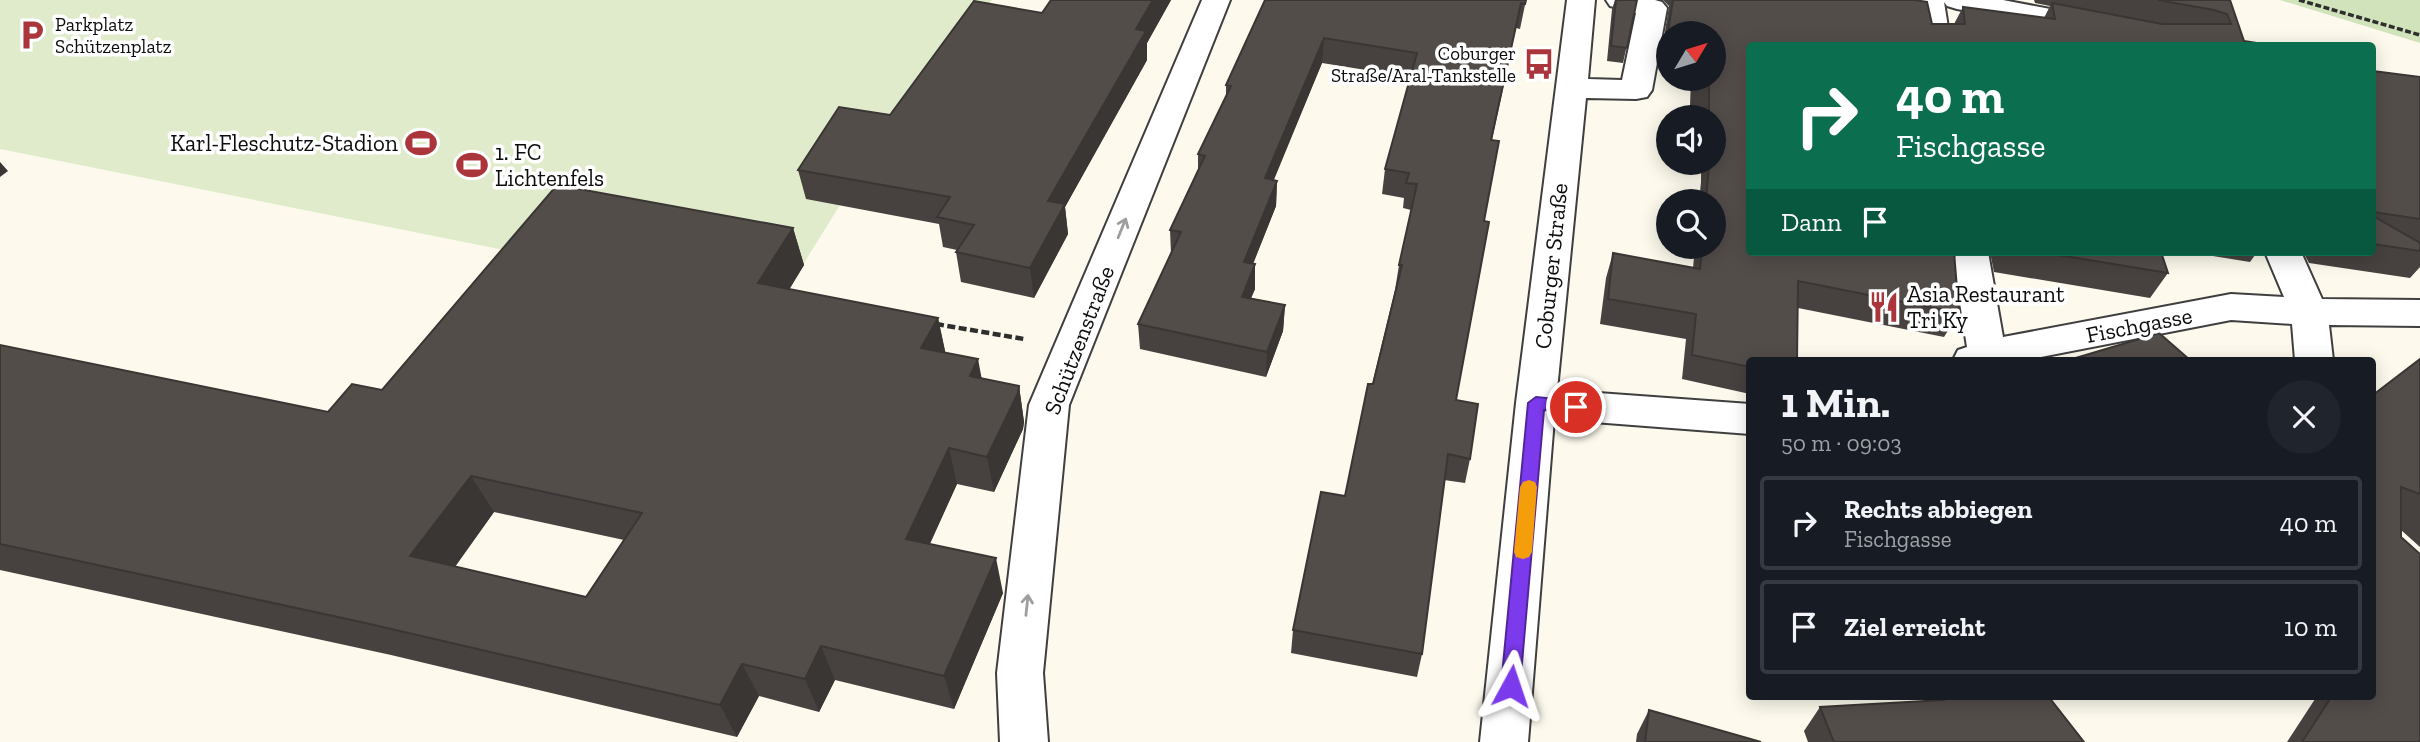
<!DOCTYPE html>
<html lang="de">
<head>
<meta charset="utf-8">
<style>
	body { margin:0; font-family:"Zilla Slab",serif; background:#20242c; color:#f1f3f6; height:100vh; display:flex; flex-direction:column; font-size:26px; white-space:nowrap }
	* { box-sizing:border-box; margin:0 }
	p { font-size:23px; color:#9ea1a6 }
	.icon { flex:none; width:38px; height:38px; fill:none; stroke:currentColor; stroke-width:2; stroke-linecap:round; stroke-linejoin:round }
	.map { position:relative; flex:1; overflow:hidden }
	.sheet { position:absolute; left:1746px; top:357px; width:630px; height:343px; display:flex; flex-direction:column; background:#171b24; border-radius:7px; box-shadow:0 4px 18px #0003 }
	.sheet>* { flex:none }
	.top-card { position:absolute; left:1746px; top:42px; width:630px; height:214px; border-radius:7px; box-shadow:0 4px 18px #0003; background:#0b6e4f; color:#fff; overflow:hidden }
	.needle { width:46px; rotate:52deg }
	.controls { position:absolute; left:1656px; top:21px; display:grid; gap:14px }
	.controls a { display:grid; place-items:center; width:70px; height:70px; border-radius:50%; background:#171b24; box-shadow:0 4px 18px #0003; font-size:35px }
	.pin { position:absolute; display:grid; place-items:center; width:60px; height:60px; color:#fff; margin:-30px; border:4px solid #fff; border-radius:50%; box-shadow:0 2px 7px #0007 }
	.me { position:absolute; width:77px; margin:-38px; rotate:5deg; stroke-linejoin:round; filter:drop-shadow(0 0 5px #0008) }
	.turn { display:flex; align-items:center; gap:24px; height:147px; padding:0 35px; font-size:32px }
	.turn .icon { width:91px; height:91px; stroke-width:2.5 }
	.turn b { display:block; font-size:49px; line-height:60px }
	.then { display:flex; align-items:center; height:66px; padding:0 35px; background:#0003; gap:14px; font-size:26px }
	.round { display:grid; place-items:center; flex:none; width:74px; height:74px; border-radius:37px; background:#20242c }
	.head { display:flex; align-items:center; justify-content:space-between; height:119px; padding:0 35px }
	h1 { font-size:42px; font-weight:700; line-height:52px }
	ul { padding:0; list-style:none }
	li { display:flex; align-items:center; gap:21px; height:94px; margin:0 14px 10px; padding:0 21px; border:4px solid #363941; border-radius:7px }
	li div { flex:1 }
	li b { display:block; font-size:26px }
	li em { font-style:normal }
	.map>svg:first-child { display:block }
</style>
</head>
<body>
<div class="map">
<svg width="2420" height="742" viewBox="0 0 2420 742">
	<rect width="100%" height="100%" fill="#fdfaed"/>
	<path fill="#d0e3bb" d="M2280,0h140v43z"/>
	<path fill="#e0ebcc" d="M0,0h992l-113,142 -101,163 -778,-156z"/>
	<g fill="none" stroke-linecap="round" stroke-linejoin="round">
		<defs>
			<path id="minor" d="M1202,0h28l-161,405 -26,268 5,69h-48l-3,-69 32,-268z
				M1567,0h28l-7,79 34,1 14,-67 -26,-7 -4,-6h49l7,2 5,6 -15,82 -5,7 -11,2 -50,-1 -29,292 193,14v30l-196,-15 -26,323h-48l36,-339z
				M1915,0h88l195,37 11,3 4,6h-65l-191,-37 -10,-3 -3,-4 7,44h-30z
				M1952,252h36l15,85 228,-43 53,3 -19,-45h36l21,47 98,1v26l-91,-1 4,35h-38l-3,-36 -61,-4 -206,40h-72l5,-10 9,-3z"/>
		</defs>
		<use href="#minor" stroke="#3f3f3f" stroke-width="4"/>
		<path stroke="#2e2e2e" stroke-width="3.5" stroke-dasharray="6 2.5" stroke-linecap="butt" d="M2299,0l121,35
			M936,324l7,1"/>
		<path stroke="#2e2e2e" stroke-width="4.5" stroke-dasharray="8 3.5" stroke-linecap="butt" d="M936,324l88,15"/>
		<use href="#minor" fill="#fff" fill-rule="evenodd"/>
	</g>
	<path fill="#474240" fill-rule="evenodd" d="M1051,0h120l-24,43v17l-82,147 3,27 -34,64 -73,-16 -5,-30 1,-2 -14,-3 -4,-23 -133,-25 -8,-29 92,-55 152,-102z
		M1265,0h261l-6,29 -4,-1 -24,112 -8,81 -28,179 14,59 -5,24 -21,-3 -22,174 -5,23 -126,-24 2,-23 52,-134 50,-206 4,-25 12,-55 -8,-2 1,-10 -22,-4 3,-25 25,-92 -88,-14 -49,117 4,1 -1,25 -23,57 2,1v25l-4,9 34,7 -2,26 -17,46 -126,-28 -2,-25 33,-70 -1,-24 28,-60v-16l28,-57v-12z
		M1615,0h22l-14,63 -16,-2 5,-52z
		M1663,0h252l17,24h22l9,-17 81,11 6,-12 -15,-3 -1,-3h196l14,41 -494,5v206h208l-4,7 5,54 -15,24 -146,-29 -48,52v34l-68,-15 4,-40 -86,-15 6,-46 7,-25 80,15 2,-21h18v-46h-14l2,-19v-19h12v-46h-12v-10l-11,-1 1,-27h22v-46h-45v37l-9,-1 10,-63z
		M2373,71l47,6v190l-10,11 -101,-15 -6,-11h70z
		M793,228l11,37 -15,24 149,29 7,34 37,26 37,8 5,36 -1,7 -29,63 -37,-8 -27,60 73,49 -49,116 -119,-29 -16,32 -60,-16 -22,41 -346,-82 -391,-85v-225l328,67zM494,512l130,28 -38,57 -131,-30z
		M1990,252h171l7,21 -18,25 -156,-26z
		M2188,252h79l-3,4 -9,-1 -5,7z
		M2420,359v188l-19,-17 19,212h-133l30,-46h56v-301z
		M1943,700l141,42h-276l-4,-11 16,-24z
		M1649,710l112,32h-125l1,-8z"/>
	<path fill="#3a3634" d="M1153,0h18l-24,43v17l-82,147 3,27 -34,64 -4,-30 18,-67 88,-172z
		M1324,38l-2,25 -58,141 1,-26z
		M0,162l8,9 -8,6z
		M1277,181l-1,25 -32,81v-25z
		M793,228l11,37 -33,55 -13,-37z
		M1255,264v25l-14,33 1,-25z
		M1285,305l-2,26 -17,46 1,-25z
		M938,318l8,37 -25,-7z
		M978,359l7,37 -15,-20z
		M1019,386l5,36 -1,7 -29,63 -7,-35z
		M949,448l8,36 -41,89 -10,-34z
		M471,476l23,36 -57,79 -27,-35z
		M996,558l7,35 -49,116 -10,-33z
		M821,646l14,34 -16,32 -14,-33z
		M742,664l17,32 -22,41 -17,-32z"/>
	<path fill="#534d4a" stroke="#3a3634" stroke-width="2" fill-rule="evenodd" d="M1051,0h102l-17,29 10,2 -98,170 17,3 -35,64 -74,-16 18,-27 -37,-8 13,-20 -152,-27 41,-63 51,8 84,-114 68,12z
		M1265,0h261l-1,4 -4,-1 -30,137 8,1 -15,80 5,1 -33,178 22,4 -8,55 -22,-5 -26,200 -129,-24 28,-138 24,4 23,-112h5l29,-119h-3l18,-81 -11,-1 3,-10 -24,-4 32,-116 -93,-15 -59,140 12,3 -33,81 11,2 -13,33 43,8 -18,47 -129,-28 43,-92 -11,-2 35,-74 -7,-2 33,-68 -5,-1z
		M1616,0h21l-10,48 -16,-2z
		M1673,0h242l12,2 5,22h33l-2,-17 92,12 -3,-16 110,21h69l-4,-10 -13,-4 -56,-10h72l14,41 32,5h-526v206h204l5,61 -161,-32 -1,79h-47v7l-58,-12 4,-41 -88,-15 5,-46 87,16 2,-22h11v-46h-7l3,-38h4v-46h-4v-34l-11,-2v-2h15v-46h-45v12l-2,-1z
		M2373,71l47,6v142l-47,-7z
		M557,185l236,43 -35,55 180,35 -17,30 57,11 -8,17 49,10 -1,7 -31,64 -38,-9 -43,91 90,19 -52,118 -123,-30 -16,33 -63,-15 -22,41 -359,-83 -361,-78v-199l328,67 24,-28 30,6zM471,476l171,37 -56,84 -176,-41z
		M2373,216l47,27v8l-47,-7z
		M2040,252h121l7,21z
		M2159,333l31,27h-121z
		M2420,359v135l-19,-7v50l19,17v188h-118l30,-46h41v-301z
		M1955,696h93l36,46h-250l-14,-35 123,-7z
		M1649,710l112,32h-116z"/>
	<defs><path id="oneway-shaft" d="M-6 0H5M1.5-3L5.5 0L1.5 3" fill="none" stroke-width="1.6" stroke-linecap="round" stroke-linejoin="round" transform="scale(1.75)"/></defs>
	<g stroke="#9e9e9e">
		<use href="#oneway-shaft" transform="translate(1122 228) rotate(-68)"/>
		<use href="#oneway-shaft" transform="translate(1027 605) rotate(-84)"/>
	</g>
	<path fill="#7c3aed" stroke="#51269a" stroke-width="2" d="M1536,397l40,4 8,6 -8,6 -32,-3 -24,276 -3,6 -6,2 -7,-2 -3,-6 27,-283z"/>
	<path fill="#f59e0b" d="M1529,480l6,2 2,5 -5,65 -3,5 -6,2 -7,-2 -2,-5 6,-65 3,-5z"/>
	<defs>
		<symbol id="parking-bare" viewBox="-9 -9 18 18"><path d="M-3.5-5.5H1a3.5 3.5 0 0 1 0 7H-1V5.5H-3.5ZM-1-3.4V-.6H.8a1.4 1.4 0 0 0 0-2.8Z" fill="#aa363c" stroke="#fff" stroke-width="2.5" paint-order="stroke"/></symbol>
		<symbol id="bus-bare" viewBox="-9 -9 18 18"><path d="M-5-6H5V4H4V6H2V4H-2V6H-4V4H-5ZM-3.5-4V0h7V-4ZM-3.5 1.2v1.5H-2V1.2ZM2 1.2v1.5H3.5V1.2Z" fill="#aa363c" stroke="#fff" stroke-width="2.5" paint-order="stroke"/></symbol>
		<symbol id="stadium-bare" viewBox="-9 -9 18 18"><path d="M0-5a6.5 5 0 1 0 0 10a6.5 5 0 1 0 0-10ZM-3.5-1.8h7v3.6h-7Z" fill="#aa363c" stroke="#fff" stroke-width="2.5" paint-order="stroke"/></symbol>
		<symbol id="restaurant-bare" viewBox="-9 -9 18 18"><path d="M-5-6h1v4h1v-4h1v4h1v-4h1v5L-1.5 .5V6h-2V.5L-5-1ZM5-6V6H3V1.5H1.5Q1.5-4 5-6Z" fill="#aa363c" stroke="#fff" stroke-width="2.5" paint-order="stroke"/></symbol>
	</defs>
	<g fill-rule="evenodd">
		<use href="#parking-bare" x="10" y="13" width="44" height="44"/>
		<use href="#bus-bare" x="1517" y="42" width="44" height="44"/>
		<use href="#stadium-bare" x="399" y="121" width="44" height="44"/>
		<use href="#stadium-bare" x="450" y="143" width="44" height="44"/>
		<use href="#restaurant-bare" x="1862" y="285" width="44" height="44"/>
	</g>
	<g text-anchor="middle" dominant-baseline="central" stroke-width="7" stroke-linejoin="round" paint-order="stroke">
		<g font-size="19" fill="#0c0c0c" stroke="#fff" text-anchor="start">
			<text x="55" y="24">Parkplatz<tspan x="55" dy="22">Schützenplatz</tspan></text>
			<text x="1516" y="53" text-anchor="end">Coburger<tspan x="1516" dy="22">Straße/Aral-Tankstelle</tspan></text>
		</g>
		<g font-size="23" fill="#0c0c0c" stroke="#fff" text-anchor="start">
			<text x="398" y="143" text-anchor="end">Karl-Fleschutz-Stadion</text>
			<text x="495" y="152">1. FC<tspan x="495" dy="26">Lichtenfels</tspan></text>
			<text x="1907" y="294">Asia Restaurant<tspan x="1907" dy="26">Tri Ky</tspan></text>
		</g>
		<g font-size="23" fill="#0c0c0c" stroke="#fff">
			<text transform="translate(1551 266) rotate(-84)">Coburger Straße</text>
			<text transform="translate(2139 325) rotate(-11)">Fischgasse</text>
			<text transform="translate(1079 340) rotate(-69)">Schützenstraße</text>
		</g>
	</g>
</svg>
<div class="controls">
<a><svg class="needle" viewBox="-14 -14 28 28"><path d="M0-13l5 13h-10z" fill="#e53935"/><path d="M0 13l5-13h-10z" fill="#9ea1a6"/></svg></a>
<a><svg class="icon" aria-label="sound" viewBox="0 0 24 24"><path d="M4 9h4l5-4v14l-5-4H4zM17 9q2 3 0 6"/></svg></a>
<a><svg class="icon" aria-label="search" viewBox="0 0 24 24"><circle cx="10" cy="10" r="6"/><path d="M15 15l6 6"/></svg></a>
</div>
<div class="pin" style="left:1576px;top:407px;background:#d93025"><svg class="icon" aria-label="arrive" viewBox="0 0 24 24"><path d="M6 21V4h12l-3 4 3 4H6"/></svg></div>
<svg class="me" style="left:1511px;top:686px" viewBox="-20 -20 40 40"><path d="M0-17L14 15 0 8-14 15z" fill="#7c3aed" stroke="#fff" stroke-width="4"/></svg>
<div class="top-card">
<div class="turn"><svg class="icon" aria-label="right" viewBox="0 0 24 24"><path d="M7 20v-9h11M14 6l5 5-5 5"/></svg><div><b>40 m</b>Fischgasse</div></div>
<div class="then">Dann<svg class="icon" aria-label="arrive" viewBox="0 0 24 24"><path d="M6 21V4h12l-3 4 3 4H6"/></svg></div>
</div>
<section class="sheet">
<div class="head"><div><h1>1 Min.</h1><p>50 m · 09:03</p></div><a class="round"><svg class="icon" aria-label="close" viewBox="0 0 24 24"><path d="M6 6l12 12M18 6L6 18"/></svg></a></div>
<ul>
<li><svg class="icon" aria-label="right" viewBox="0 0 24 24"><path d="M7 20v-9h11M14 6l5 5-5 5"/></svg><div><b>Rechts abbiegen</b><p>Fischgasse</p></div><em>40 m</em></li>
<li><svg class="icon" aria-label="arrive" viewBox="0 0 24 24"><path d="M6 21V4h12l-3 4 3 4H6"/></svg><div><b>Ziel erreicht</b></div><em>10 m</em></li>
</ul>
</section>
</div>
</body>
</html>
